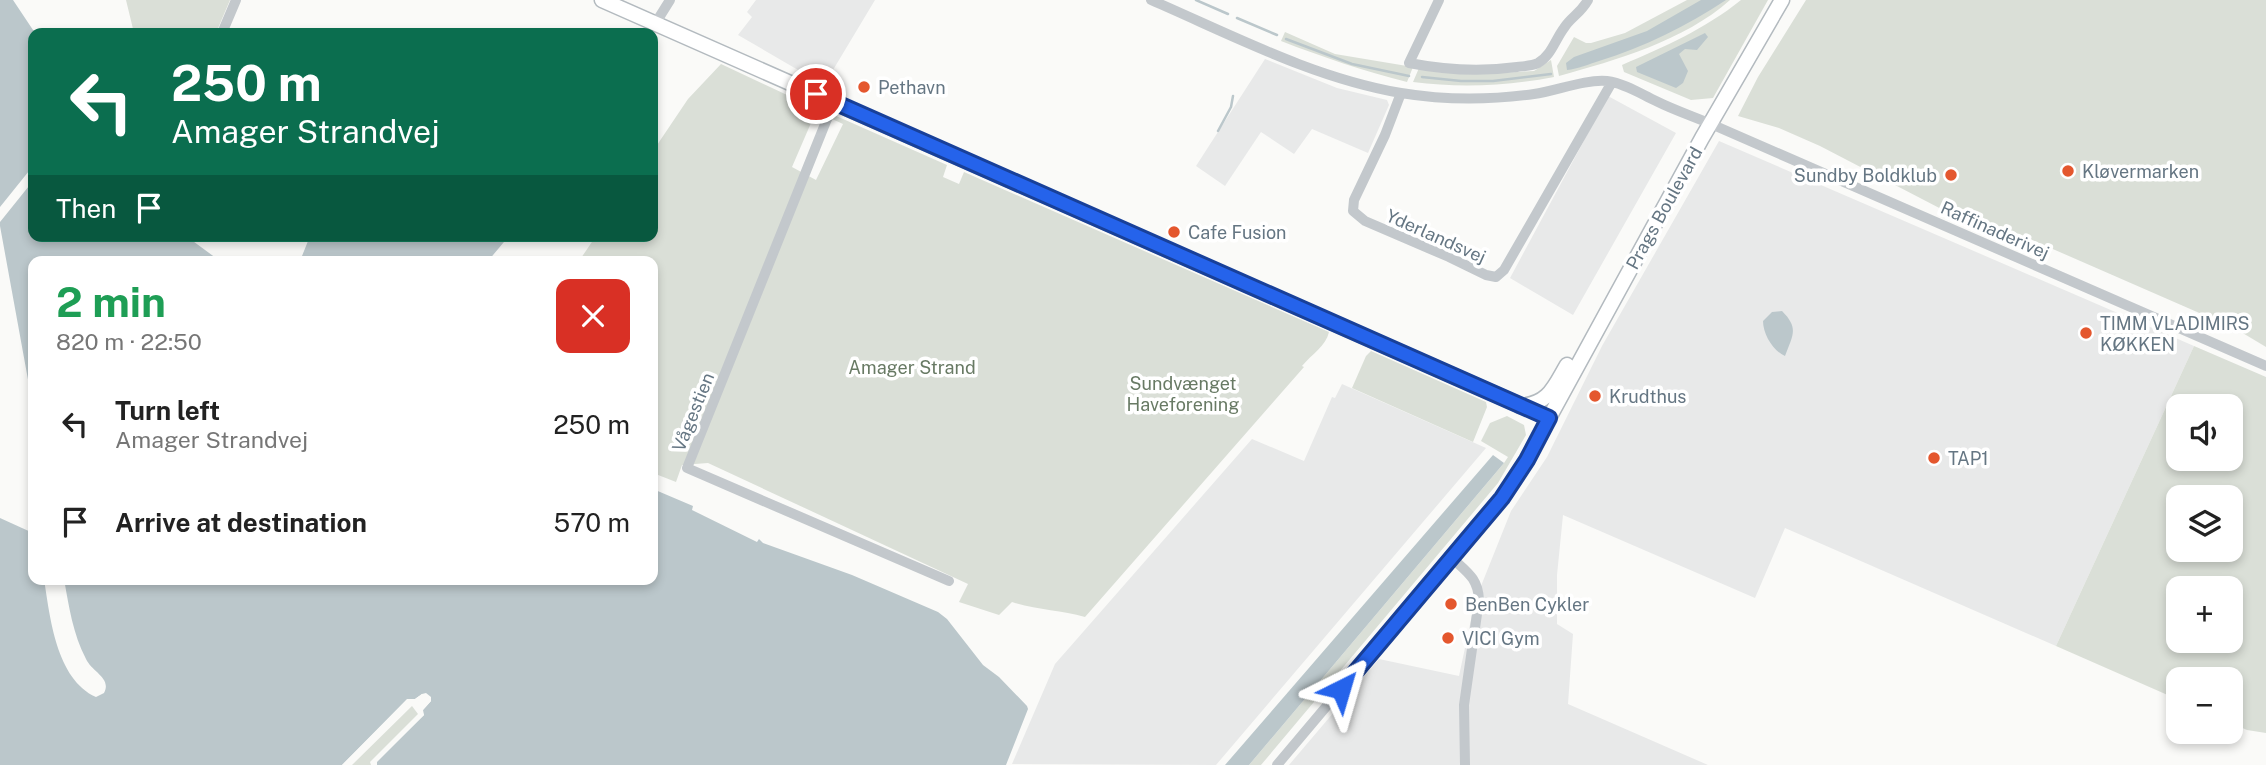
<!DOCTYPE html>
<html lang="en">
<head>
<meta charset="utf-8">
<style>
	body { margin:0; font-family:"Public Sans",sans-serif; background:#f6f6f6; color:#222; height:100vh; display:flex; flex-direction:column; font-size:26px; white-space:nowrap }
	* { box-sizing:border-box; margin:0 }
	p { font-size:23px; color:#767676 }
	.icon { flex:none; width:38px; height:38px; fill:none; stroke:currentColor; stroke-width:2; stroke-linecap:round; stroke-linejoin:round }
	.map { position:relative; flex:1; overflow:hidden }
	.sheet { position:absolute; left:28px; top:256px; width:630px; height:329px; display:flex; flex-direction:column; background:#fff; border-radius:14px; box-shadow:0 4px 10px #0003 }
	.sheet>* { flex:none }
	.hud { position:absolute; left:28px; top:28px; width:630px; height:214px; border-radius:14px; box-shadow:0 4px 10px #0003; background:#0b6e4f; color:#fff; overflow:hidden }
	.fabs { position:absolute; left:2166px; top:394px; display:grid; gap:14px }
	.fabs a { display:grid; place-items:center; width:77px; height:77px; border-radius:14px; background:#fff; box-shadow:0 4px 10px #0003; font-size:35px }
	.pin { position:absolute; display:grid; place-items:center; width:60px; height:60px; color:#fff; margin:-30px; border:4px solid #fff; border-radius:50%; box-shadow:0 2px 7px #0007 }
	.me { position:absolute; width:77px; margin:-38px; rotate:40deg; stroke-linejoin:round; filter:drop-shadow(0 0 5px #0008) }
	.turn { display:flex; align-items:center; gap:24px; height:147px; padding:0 28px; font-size:32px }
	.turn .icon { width:91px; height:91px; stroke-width:2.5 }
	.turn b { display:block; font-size:49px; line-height:60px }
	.then { display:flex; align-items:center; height:66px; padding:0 28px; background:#0003; gap:14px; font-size:26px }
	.round { display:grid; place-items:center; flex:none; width:74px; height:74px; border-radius:14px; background:#f6f6f6 }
	.headline { display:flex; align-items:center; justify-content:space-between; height:119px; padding:0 28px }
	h1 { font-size:42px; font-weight:700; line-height:52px; color:#1e9e55 }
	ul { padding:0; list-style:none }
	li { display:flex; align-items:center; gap:21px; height:98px; padding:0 28px }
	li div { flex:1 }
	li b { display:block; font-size:26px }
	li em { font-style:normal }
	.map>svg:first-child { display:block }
</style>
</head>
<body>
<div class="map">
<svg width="2266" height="765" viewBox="0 0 2266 765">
	<rect width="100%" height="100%" fill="#fafaf8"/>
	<path fill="#e8e9e9" d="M756,0h119l-51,85 -86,-50 14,-18 -5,-5z
		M1265,59l72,29 50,12 2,5 -21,48 -56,-24 -18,25 -33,-22 -36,54 -29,-20z
		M1608,96l68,37 -103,182 -63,-37z
		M1719,141l475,205 -138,300 -271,-118 -30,70 -192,-83 -6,60v49l16,10 -5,70 140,61h-419l90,-106 80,17 16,-75 36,-90 36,-54 55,-111z
		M1342,384l144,64 -270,317 -204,-1 43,-100 197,-225 52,22 28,-64 3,1z"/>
	<path fill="#dadfd7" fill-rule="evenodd" d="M126,0h104l-14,33h-82z
		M1687,0h43c-46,41 -114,60 -171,76l-2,-10 17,-29 12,6h5l34,-10z
		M1741,0h27l-55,98 -22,2 -67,-28 -2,-7c42,-18 83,-36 119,-65z
		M1806,0h460v347l-30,-18 -229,-100 -60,-17 -127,-66 -41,-18 -41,-12 20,-39z
		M1285,32l50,22 78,13 -6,15c-43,-11 -85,-25 -126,-41z
		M1551,60l3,17c-47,9 -94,11 -141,5l6,-14 17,4 42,2 56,-3z
		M721,64l96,45 -25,58 24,13 27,-56 -11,-5 2,-4 113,50 -4,12 16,7 5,-12 365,160c-3,14 -17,22 -27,34l2,1 -219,250c-24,-7 -49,-7 -73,-15l-13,13 -40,-13 9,-18 -260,-121 -26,2 -6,17 -23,-9v-212h-74l17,-25h57v-85l35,-52z
		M2194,346l72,31v356l-19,-3 -16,-7v-44h-52v21l-123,-54zM2179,406h52v52h-52zM2179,497h52v53h-52zM2179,588h52v52h-52z
		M1371,351l115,51 1,5 -14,35 -121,-54 14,-32z
		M1507,416l17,9 2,10 -28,48 -237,282h-12l255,-302 4,-6 -27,-16 9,-18z
		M412,706l6,8 -48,48 1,3h-19z"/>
	<path fill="#bbc7cb" d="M0,0h13l22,33h-2v203h153l34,25h-187v146l-33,-181z
		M1701,0h25c-39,26 -82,47 -127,61 -10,3 -21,8 -32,9l-1,-7 8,-6 73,-26z
		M1705,33l3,4 -11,13 -12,-1 -6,5 9,17 -5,12 -7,5 -39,-16 -1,-5z
		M310,236h199l-21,25h-188z
		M1782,311c17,17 11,24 3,45 -12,-5 -22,-22 -22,-35l9,-9z
		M1493,455l11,8 -255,302h-24z
		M653,489l40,17 -1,4 65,32 2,-3 4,4 89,32 86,37 9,7 36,46 16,12 28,29 1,3 -22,56h-629v-3l47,-47 -2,-4 9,-10 -9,-7 -7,5h-8l-65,66h-342v-247l33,15v46h11c6,38 12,100 52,118l8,-4c8,-15 -12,-21 -18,-34 -13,-25 -17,-52 -22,-80h589z"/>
	<path fill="#fafaf8" d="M33,166v15l-33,41v-15z
		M426,693l5,4v4l-8,9 1,5 -47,46v4h-3v-5l46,-46 -1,-5 8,-10 -2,-2 -9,6h-7l-63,62h-4l66,-66h7l7,-5z"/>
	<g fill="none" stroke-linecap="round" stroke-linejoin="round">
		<path stroke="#bbc7cb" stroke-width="2.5" d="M1196,0l32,14
			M1237,18l40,17
			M1286,39l66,25 57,12
			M1422,77l39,4h32l58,-7
			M1218,131l13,-24 2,-11"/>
		<defs>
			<path id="secondary" d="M602,0l947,418 153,-280 80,-138
				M1520,406c29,-2 34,-19 47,-41"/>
		</defs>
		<use href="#secondary" stroke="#b3babf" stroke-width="17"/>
		<path stroke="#c3c8cc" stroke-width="10" d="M1151,0c81,35 162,78 250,93 42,7 90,7 133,1 22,-3 51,-15 73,-13 17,2 34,13 49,20 18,9 36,15 55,23l555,242
			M1439,0l-30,63c36,7 71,9 108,4 7,-1 15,-1 21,-4 13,-7 17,-23 26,-35 7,-11 16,-14 24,-28
			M655,24l15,-24
			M222,33l14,-33
			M1401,93l-16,42 -31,65 -1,11 12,10 84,36 37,18 10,2 8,-7 108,-188
			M836,103l-9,16 -140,349 262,113
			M1452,558c15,14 26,20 27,42l-15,105 1,60
			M1277,765l225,-267 25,-38 22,-42"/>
		<use href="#secondary" stroke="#fff" stroke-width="14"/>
	</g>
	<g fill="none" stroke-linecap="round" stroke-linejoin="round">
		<defs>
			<path id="route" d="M816,94l733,324 -22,42 -25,38 -161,191"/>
		</defs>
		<use href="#route" stroke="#184099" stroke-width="18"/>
		<use href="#route" stroke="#2563eb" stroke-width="12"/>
	</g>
	<g fill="#e4572e" stroke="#fff" stroke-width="2.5">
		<circle cx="864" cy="87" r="7"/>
		<circle cx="2068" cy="171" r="7"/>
		<circle cx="1951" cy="175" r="7"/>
		<circle cx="1174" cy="232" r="7"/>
		<circle cx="2086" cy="333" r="7"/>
		<circle cx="1595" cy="396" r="7"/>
		<circle cx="1934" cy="458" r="7"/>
		<circle cx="1451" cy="604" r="7"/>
		<circle cx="1448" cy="638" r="7"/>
	</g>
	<g text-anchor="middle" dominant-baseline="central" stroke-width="7" stroke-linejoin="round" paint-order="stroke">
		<g font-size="18" fill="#657683" stroke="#fff" text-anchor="start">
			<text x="878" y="87">Pethavn</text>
			<text x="2082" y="171">Kløvermarken</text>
			<text x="1937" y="175" text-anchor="end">Sundby Boldklub</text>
			<text x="1188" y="232">Cafe Fusion</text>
			<text x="2100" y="323">TIMM VLADIMIRS<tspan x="2100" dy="21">KØKKEN</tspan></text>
			<text x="1609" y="396">Krudthus</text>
			<text x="1948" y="458">TAP1</text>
			<text x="1465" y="604">BenBen Cykler</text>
			<text x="1462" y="638">VICI Gym</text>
		</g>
		<g font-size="18" fill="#657683" stroke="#fff">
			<text transform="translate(1664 208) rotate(-61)">Prags Boulevard</text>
			<text transform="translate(1995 230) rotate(24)">Raffinaderivej</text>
			<text transform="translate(1436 236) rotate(24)">Yderlandsvej</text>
			<text transform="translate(693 412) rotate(-68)">Vågestien</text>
		</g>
		<g font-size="18" fill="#687a64" stroke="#fff">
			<text x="912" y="367">Amager Strand</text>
			<text x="1183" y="383">Sundvænget<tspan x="1183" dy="21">Haveforening</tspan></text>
		</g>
	</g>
</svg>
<div class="fabs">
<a><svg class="icon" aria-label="sound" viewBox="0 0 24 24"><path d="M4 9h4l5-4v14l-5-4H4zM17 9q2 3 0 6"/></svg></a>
<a><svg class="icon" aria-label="layers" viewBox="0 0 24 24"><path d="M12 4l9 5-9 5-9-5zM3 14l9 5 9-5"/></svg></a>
<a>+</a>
<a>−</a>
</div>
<div class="pin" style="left:816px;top:94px;background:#d93025"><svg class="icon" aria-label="arrive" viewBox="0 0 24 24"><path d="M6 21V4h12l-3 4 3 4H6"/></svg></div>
<svg class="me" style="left:1341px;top:689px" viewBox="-20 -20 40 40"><path d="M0-17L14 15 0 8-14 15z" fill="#2563eb" stroke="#fff" stroke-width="4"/></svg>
<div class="hud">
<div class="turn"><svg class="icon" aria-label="left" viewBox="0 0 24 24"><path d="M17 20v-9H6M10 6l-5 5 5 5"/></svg><div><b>250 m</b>Amager Strandvej</div></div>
<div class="then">Then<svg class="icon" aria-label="arrive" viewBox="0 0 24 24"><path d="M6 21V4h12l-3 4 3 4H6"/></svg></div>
</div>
<section class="sheet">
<div class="headline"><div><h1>2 min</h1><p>820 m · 22:50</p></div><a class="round" style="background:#d93025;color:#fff"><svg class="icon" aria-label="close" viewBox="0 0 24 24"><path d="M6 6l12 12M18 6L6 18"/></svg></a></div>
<ul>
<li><svg class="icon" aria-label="left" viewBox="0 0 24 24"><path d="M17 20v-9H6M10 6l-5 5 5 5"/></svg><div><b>Turn left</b><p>Amager Strandvej</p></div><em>250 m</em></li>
<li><svg class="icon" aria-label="arrive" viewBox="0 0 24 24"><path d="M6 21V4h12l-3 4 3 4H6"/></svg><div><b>Arrive at destination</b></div><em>570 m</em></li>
</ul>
</section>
</div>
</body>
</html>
